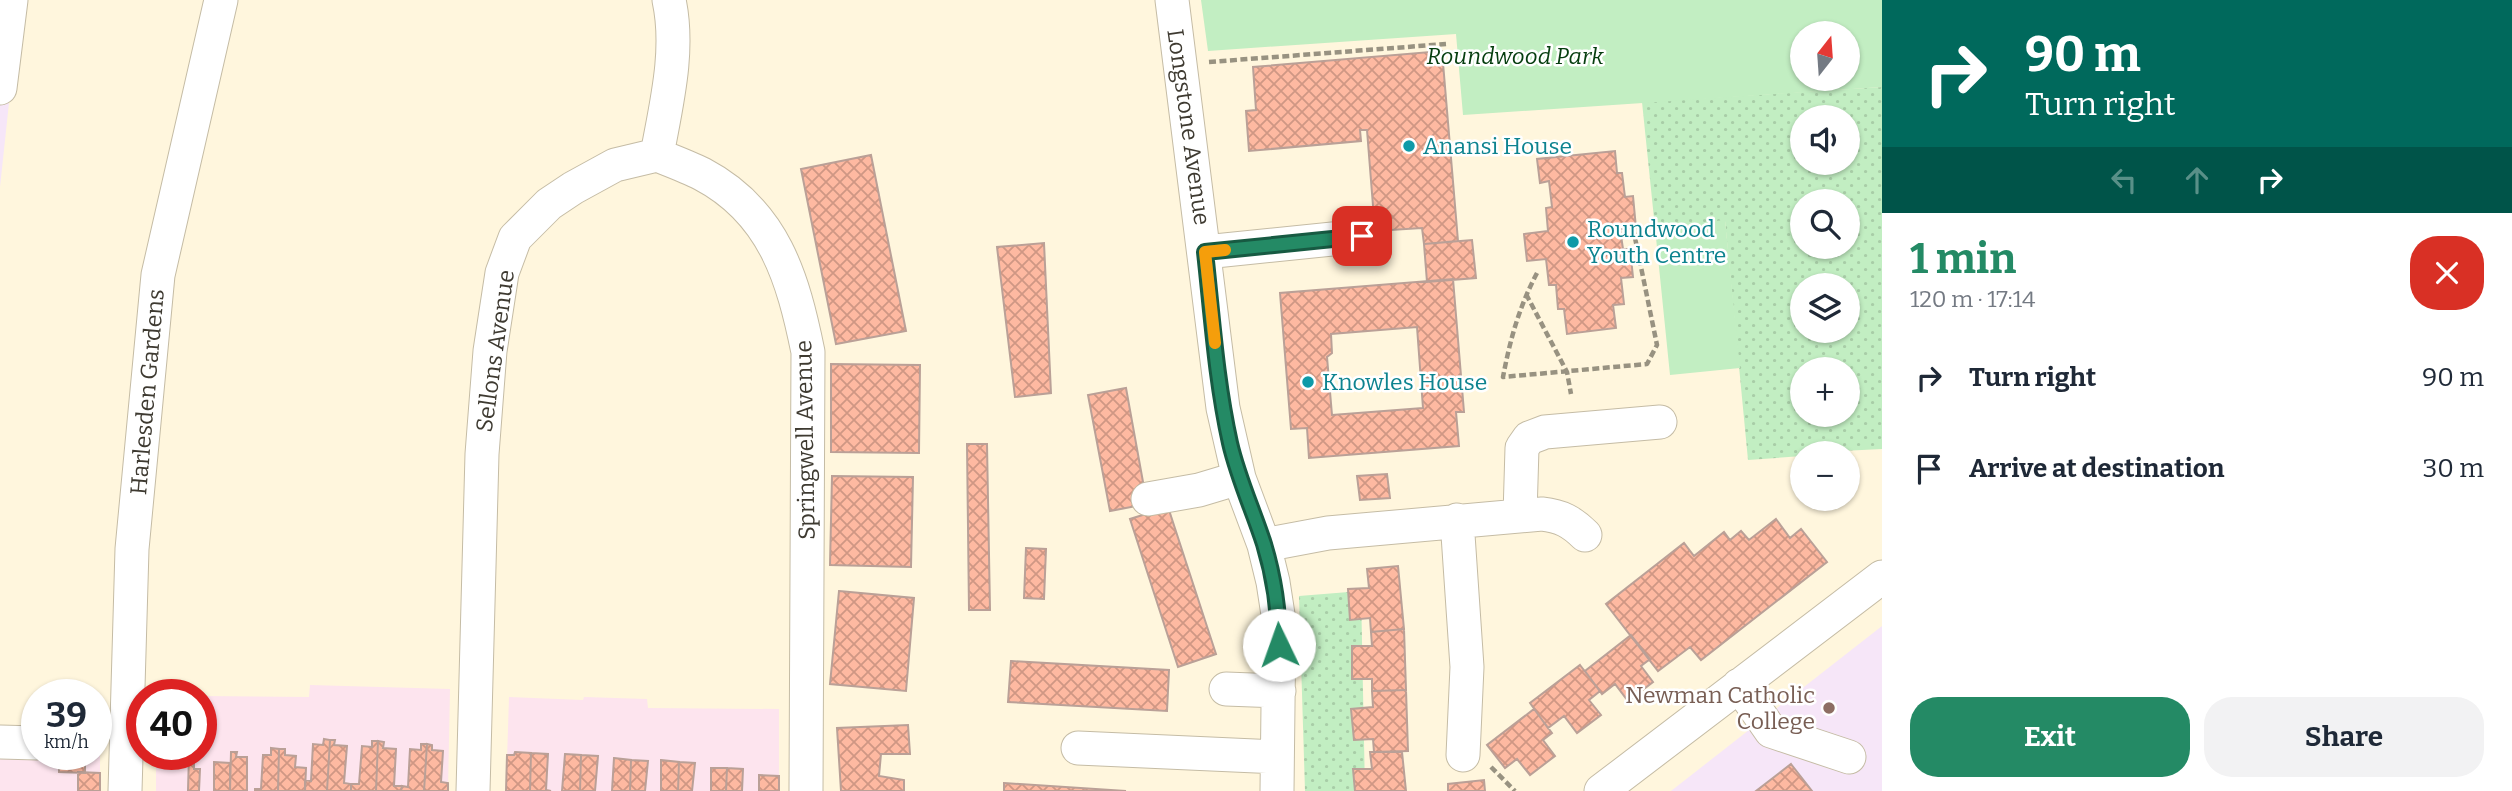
<!DOCTYPE html>
<html lang="en">
<head>
<meta charset="utf-8">
<style>
	body { margin:0; font-family:Bitter,serif; background:#f2f2f3; color:#1f2937; height:100vh; display:flex; flex-direction:column; font-size:26px; white-space:nowrap }
	* { box-sizing:border-box; margin:0 }
	p { font-size:23px; color:#747a83 }
	.icon { flex:none; width:38px; height:38px; fill:none; stroke:currentColor; stroke-width:2; stroke-linecap:round; stroke-linejoin:round }
	.map { position:relative; flex:1; overflow:hidden }
	.drawer { display:flex; flex-direction:column; background:#fff; width:630px }
	.drawer>* { flex:none }
	.guide { background:#00695c; color:#fff; overflow:hidden }
	.needle { width:46px; rotate:17deg }
	.buttons { position:absolute; left:1790px; top:21px; display:grid; gap:14px }
	.buttons a { display:grid; place-items:center; width:70px; height:70px; border-radius:50%; background:#fff; box-shadow:0 2px 5px #0004; font-size:35px }
	.speed { position:absolute; left:21px; top:679px; display:flex; gap:14px; font-size:35px; font-weight:700; text-align:center }
	.speed>* { display:grid; place-content:center; width:91px; height:91px; border-radius:50%; background:#fff; box-shadow:0 2px 5px #0004; line-height:1 }
	.speed small { font-size:18px; font-weight:400 }
	.speed .limit { border:10px solid #d22; background:#fff; color:#111 }
	.pin { position:absolute; display:grid; place-items:center; width:60px; height:60px; color:#fff; margin:-30px; border-radius:14px; box-shadow:0 4px 10px #0006 }
	.me { position:absolute; width:77px; margin:-38px; rotate:357deg; stroke-linejoin:round; filter:drop-shadow(0 0 5px #0008) }
	.turn { display:flex; align-items:center; gap:24px; height:147px; padding:0 28px; font-size:32px }
	.turn .icon { width:91px; height:91px; stroke-width:2.5 }
	.turn b { display:block; font-size:49px; line-height:60px }
	.lanes { display:flex; align-items:center; height:66px; padding:0 28px; background:#0003; justify-content:center; gap:35px; direction:ltr }
	.lanes .off { opacity:.35 }
	.round { display:grid; place-items:center; flex:none; width:74px; height:74px; border-radius:28px; background:#f2f2f3 }
	.overview { display:flex; align-items:center; justify-content:space-between; height:119px; padding:0 28px }
	h1 { font-size:42px; font-weight:700; line-height:52px; color:#248a65 }
	.primary-button { display:flex; gap:14px; margin-top:auto; padding:14px 28px }
	.primary-button a { flex:1; height:80px; border-radius:28px; background:#248a65; color:#fff; font-size:28px; font-weight:700; line-height:80px; text-align:center }
	.primary-button a+a { background:#f2f2f3; color:#1f2937 }
	ul { padding:0; list-style:none }
	li { display:flex; align-items:center; gap:21px; height:91px; padding:0 28px }
	li div { flex:1 }
	li b { display:block; font-size:26px }
	li em { font-style:normal }
	main { display:flex; flex:1; min-height:0 }
	.map>svg:first-child { display:block }
</style>
</head>
<body>
<main>
<div class="map">
<svg width="1882" height="791" viewBox="0 0 1882 791">
	<defs>
		<pattern id="grass-dots" width="8" height="8" patternUnits="userSpaceOnUse" patternTransform="scale(1.75)"><rect width="8" height="8" fill="#c2eec2"/><path d="M2 2h.1M6 6h.1" fill="none" stroke="#a8cda7" stroke-width="1.8" stroke-linecap="round"/></pattern>
		<pattern id="building-cross-hatch" width="8" height="8" patternUnits="userSpaceOnUse" patternTransform="scale(1.75)"><rect width="8" height="8" fill="#feb9a1"/><path d="M0 0l8 8M0 8l8-8" fill="none" stroke="#cf9784"/></pattern>
	</defs>
	<rect width="100%" height="100%" fill="#fff6dd"/>
	<path fill="#fde4ee" d="M310,685l140,4 -2,102h-292v-37h45v-58l108,1z
		M509,697l74,3 1,-3 63,2 1,9 131,1v82h-273z
		M0,739l37,15h59v-13h4v50h-100z"/>
	<path fill="#f6e6f8" d="M0,0h20l-20,187z
		M1882,626v165h-211z"/>
	<path fill="url(#grass-dots)" fill-rule="evenodd" d="M1882,87v362l-80,4v3l-54,4 -23,-239 -70,7 -13,-126zM1802,117h46v46h-46zM1802,201h46v46h-46zM1802,285h46v46h-46zM1802,369h46v46h-46z
		M1361,591l4,200h-60l-6,-195z"/>
	<path fill="#c2eec2" fill-rule="evenodd" d="M1201,0h681v87l-419,28 -7,-81 -248,17zM1802,33h46v46h-46z
		M1725,220l15,148 -70,7 -15,-147z"/>
	<path fill="url(#building-cross-hatch)" stroke="#baa097" stroke-width="2" fill-rule="evenodd" d="M1442,51l16,190 -34,3 -2,-16 -47,3 -8,-101h-7l1,11 -112,10 -3,-40 10,-1 -3,-43z
		M1615,151l2,22h5l3,24 8,-1 3,32 -16,1 3,20h7l3,28 -12,1 3,26 -11,1 3,23 -49,6 -3,-25h-6l-2,-24h-7l-3,-26 -19,2 -3,-27 24,-3 -2,-23 6,-1 -3,-26 -9,2 -3,-24z
		M871,155l35,176 -70,13 -35,-175z
		M1472,240l4,38 -49,4 -3,-38z
		M1044,243l7,150 -36,4 -18,-150z
		M1453,279l11,133h-8l3,34 -150,12 -2,-30 -16,1 -11,-136zM1417,327l6,81 -91,7 -5,-58 5,-4 -1,-19z
		M831,364l89,1 -1,88 -88,-1z
		M1126,388l21,116 -37,7 -22,-116z
		M967,444h20l3,166h-21z
		M1387,474l3,24 -30,2 -3,-24z
		M832,476l81,1 -2,90 -81,-2z
		M1168,507l48,147 -38,13 -48,-148z
		M1776,519l14,19 11,-9 26,33 -126,98 -11,-13 -32,24 -52,-67 78,-61 10,13 30,-24 6,8 11,-9 8,9z
		M1026,548l20,1 -2,50 -20,-1z
		M1398,566l6,63 -33,3 -1,-14 -20,2 -2,-31 21,-1 -2,-19z
		M839,591l75,7 -8,93 -76,-7z
		M1404,629l2,61 -34,1v-12h-20v-33h20l-1,-14z
		M1631,635l19,24 -9,7 12,16 -25,19 -13,-17 -13,10 -17,-23z
		M1011,661l158,9 -2,41 -159,-9z
		M1580,665l20,26 -11,9 12,15 -24,18 -13,-17 -16,12 -18,-25z
		M1406,690l2,61 -34,1 -1,-13 -19,1 -3,-31 22,-2 -1,-16z
		M1534,709l18,24 -9,7 12,16 -25,19 -13,-16 -12,9 -18,-23z
		M908,725l2,29h-29l-2,22 25,4v11h-63l-4,-63z
		M324,739l6,1 -3,51h-22v-11l6,1 2,-37 10,1z
		M330,740h5l-1,5 13,1 -3,37 7,1v7h-24z
		M372,741h6l-2,50h-25v-7h8l3,-38 10,1z
		M378,741l6,1 -1,6 13,1 -2,37h8l-1,5h-25z
		M421,744h6l-3,47h-23l1,-5 6,1 2,-38 11,1z
		M427,744l5,1v5l11,1 -2,31 7,1v8h-24z
		M271,748l8,1 -1,42h-23v-2h6l2,-34h8z
		M279,749h6v6l11,1 -1,11 11,1 -1,23h-27z
		M231,752h6l-1,5h11v34h-17z
		M515,752l16,1 -1,38h-24l1,-36h7z
		M1370,752h32l4,39h-51l-2,-22h19z
		M531,753l17,1 -2,36 5,1h-21z
		M59,754h26v19l-26,-1z
		M189,754h5v15h6l-1,22h-11z
		M565,754l16,1 -1,36h-18z
		M581,755l17,1 -3,35h-15z
		M614,758l17,2 -1,31h-18z
		M631,760l17,1 -3,30h-15z
		M661,760l18,2 -1,29h-17z
		M214,762l16,1v28h-16z
		M679,762l16,1 -3,28h-14z
		M1791,764l21,27h-56z
		M711,768h16l-1,23h-15z
		M727,768l16,1 -1,22h-16z
		M78,772l22,1v18h-22z
		M759,775l20,1v15h-20z
		M1484,780l1,11h-37v-7z
		M1004,783l122,8h-122z"/>
	<g fill="none" stroke-linecap="round" stroke-linejoin="round">
		<defs>
			<path id="minor" d="M1172,0l51,408 16,70 25,67 9,37 6,39 -2,170
				M0,88l11,-88
				M657,155c15,6 31,12 45,19 72,38 91,104 106,178l-2,439
				M657,155c9,-50 23,-104 12,-155
				M1205,252l157,-16
				M1148,499l51,-9 40,-12
				M1520,515l2,-67 7,-10 16,-6 115,-10
				M1457,520l10,147 -4,88
				M1264,545l64,-12 214,-19c19,2 30,8 43,21
				M1739,685l32,46 78,26
				M1226,689l53,2
				M0,742l37,1
				M1078,748l199,9
				M125,791l7,-242 26,-274 63,-275
				M473,791l9,-337 8,-103 12,-78 13,-35 34,-34 24,-16 42,-23 42,-10
				M1601,791l281,-214"/>
		</defs>
		<use href="#minor" stroke="#c5bca5" stroke-width="35"/>
		<path stroke="#989281" stroke-width="4.5" stroke-dasharray="7 3.5" stroke-linecap="butt" d="M1209,62l237,-18
			M1537,273c-18,34 -27,67 -34,104l144,-13 10,-19 -23,-112
			M1526,294l41,78 4,22
			M1491,767l24,24"/>
		<use href="#minor" stroke="#fff" stroke-width="33"/>
	</g>
	<g fill="none" stroke-linecap="round" stroke-linejoin="round">
		<defs>
			<path id="route" d="M1279,645c0,-34 -5,-68 -15,-101 -11,-34 -26,-66 -34,-101 -14,-63 -18,-128 -25,-191l157,-16"/>
		</defs>
		<use href="#route" stroke="#175a42" stroke-width="18"/>
		<use href="#route" stroke="#248a65" stroke-width="12"/>
		<path stroke="#f59e0b" stroke-width="12" d="M1215,343l-10,-91 20,-2"/>
	</g>
	<g fill="#0f9aa8" stroke="#fff" stroke-width="2.5">
		<circle cx="1409" cy="146" r="7"/>
		<circle cx="1573" cy="242" r="7"/>
		<circle cx="1308" cy="382" r="7"/>
	</g>
	<circle fill="#8d6e63" stroke="#fff" stroke-width="2.5" cx="1829" cy="708" r="7"/>
	<g text-anchor="middle" dominant-baseline="central" stroke-width="5" stroke-linejoin="round" paint-order="stroke">
		<g font-size="23" font-style="italic" fill="#063e0f" stroke="#fff">
			<text x="1515" y="56">Roundwood Park</text>
		</g>
		<g font-size="23" fill="#3e3a31" stroke="#fff">
			<text transform="translate(1189 127) rotate(82)">Longstone Avenue</text>
			<text transform="translate(495 351) rotate(-82)">Sellons Avenue</text>
			<text transform="translate(147 392) rotate(-85)">Harlesden Gardens</text>
			<text transform="translate(805 440) rotate(-91)">Springwell Avenue</text>
		</g>
		<g font-size="23" fill="#0d838f" stroke="#fff" text-anchor="start">
			<text x="1423" y="146">Anansi House</text>
			<text x="1587" y="229">Roundwood<tspan x="1587" dy="26">Youth Centre</tspan></text>
			<text x="1322" y="382">Knowles House</text>
		</g>
		<g font-size="23" fill="#785e54" stroke="#fff" text-anchor="end">
			<text x="1815" y="695">Newman Catholic<tspan x="1815" dy="26">College</tspan></text>
		</g>
	</g>
</svg>
<div class="buttons">
<a><svg class="needle" viewBox="-14 -14 28 28"><path d="M0-13l5 13h-10z" fill="#e53935"/><path d="M0 13l5-13h-10z" fill="#747a83"/></svg></a>
<a><svg class="icon" aria-label="sound" viewBox="0 0 24 24"><path d="M4 9h4l5-4v14l-5-4H4zM17 9q2 3 0 6"/></svg></a>
<a><svg class="icon" aria-label="search" viewBox="0 0 24 24"><circle cx="10" cy="10" r="6"/><path d="M15 15l6 6"/></svg></a>
<a><svg class="icon" aria-label="layers" viewBox="0 0 24 24"><path d="M12 4l9 5-9 5-9-5zM3 14l9 5 9-5"/></svg></a>
<a>+</a>
<a>−</a>
</div>
<div class="speed"><div>39<small>km/h</small></div><div class="limit">40</div></div>
<div class="pin" style="left:1362px;top:236px;background:#d93025"><svg class="icon" aria-label="arrive" viewBox="0 0 24 24"><path d="M6 21V4h12l-3 4 3 4H6"/></svg></div>
<svg class="me" style="left:1279px;top:645px" viewBox="-20 -20 40 40"><circle r="19" fill="#fff"/><path d="M0-13L10 11 0 6-10 11z" fill="#248a65"/></svg>
</div>
<section class="drawer">
<div class="guide">
<div class="turn"><svg class="icon" aria-label="right" viewBox="0 0 24 24"><path d="M7 20v-9h11M14 6l5 5-5 5"/></svg><div><b>90 m</b>Turn right</div></div>
<div class="lanes"><svg class="icon off" aria-label="left" viewBox="0 0 24 24"><path d="M17 20v-9H6M10 6l-5 5 5 5"/></svg><svg class="icon off" aria-label="ahead" viewBox="0 0 24 24"><path d="M12 20V5M6 11l6-6 6 6"/></svg><svg class="icon" aria-label="right" viewBox="0 0 24 24"><path d="M7 20v-9h11M14 6l5 5-5 5"/></svg></div>
</div>
<div class="overview"><div><h1>1 min</h1><p>120 m · 17:14</p></div><a class="round" style="background:#d93025;color:#fff"><svg class="icon" aria-label="close" viewBox="0 0 24 24"><path d="M6 6l12 12M18 6L6 18"/></svg></a></div>
<ul>
<li><svg class="icon" aria-label="right" viewBox="0 0 24 24"><path d="M7 20v-9h11M14 6l5 5-5 5"/></svg><div><b>Turn right</b></div><em>90 m</em></li>
<li><svg class="icon" aria-label="arrive" viewBox="0 0 24 24"><path d="M6 21V4h12l-3 4 3 4H6"/></svg><div><b>Arrive at destination</b></div><em>30 m</em></li>
</ul>
<div class="primary-button"><a>Exit</a><a>Share</a></div>
</section>
</main>
</body>
</html>
